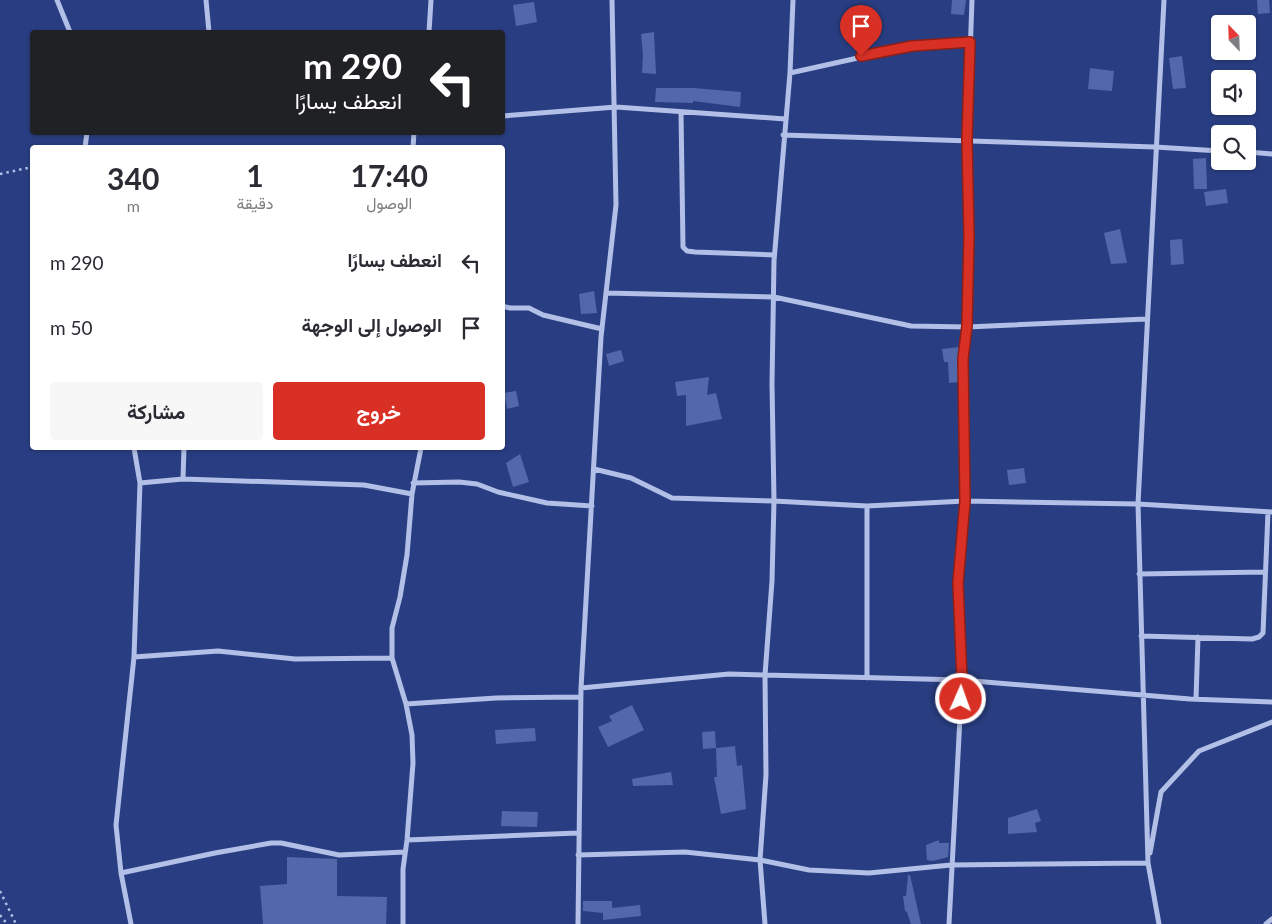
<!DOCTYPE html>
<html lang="ar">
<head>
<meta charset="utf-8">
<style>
	body { margin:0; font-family:Lato,Vazirmatn,sans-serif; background:#f7f7f7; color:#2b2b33; direction:rtl; height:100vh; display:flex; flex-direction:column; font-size:19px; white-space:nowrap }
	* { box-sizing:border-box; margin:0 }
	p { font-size:16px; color:#7c7c81 }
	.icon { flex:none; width:28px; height:28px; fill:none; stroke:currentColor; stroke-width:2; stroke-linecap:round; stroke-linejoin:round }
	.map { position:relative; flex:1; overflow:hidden; direction:ltr }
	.details { position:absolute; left:30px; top:145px; width:475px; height:305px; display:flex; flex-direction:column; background:#fff; border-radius:5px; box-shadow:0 1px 4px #0004; direction:rtl }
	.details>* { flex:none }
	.top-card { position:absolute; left:30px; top:30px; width:475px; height:105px; border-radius:5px; box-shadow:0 1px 4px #0004; direction:rtl; background:#202124; color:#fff; overflow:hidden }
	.needle { width:32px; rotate:337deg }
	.fabs { position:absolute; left:1211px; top:15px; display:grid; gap:10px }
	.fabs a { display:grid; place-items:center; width:45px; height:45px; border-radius:5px; background:#fff; box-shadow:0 1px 4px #0004; font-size:25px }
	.pin { position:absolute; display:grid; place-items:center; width:42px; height:42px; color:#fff; margin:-51px -21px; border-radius:50% 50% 50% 0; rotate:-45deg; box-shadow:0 0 5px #0007 }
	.pin .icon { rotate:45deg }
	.me { position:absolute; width:55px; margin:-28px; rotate:2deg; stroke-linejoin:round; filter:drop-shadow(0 0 4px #0008) }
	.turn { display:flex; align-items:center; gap:18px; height:105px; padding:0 20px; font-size:22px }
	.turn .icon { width:65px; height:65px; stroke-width:2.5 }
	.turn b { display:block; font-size:35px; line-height:42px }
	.eta { display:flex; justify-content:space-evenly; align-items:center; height:85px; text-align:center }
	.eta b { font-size:30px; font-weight:700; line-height:35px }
	.primary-button { display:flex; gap:10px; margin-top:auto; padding:10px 20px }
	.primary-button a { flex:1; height:58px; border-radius:5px; background:#d93025; color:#fff; font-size:20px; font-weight:700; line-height:58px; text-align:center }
	.primary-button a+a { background:#f7f7f7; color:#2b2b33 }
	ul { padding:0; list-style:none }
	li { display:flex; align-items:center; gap:15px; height:65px; padding:0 20px }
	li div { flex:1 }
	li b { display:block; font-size:19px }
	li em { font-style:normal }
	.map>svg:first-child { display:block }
</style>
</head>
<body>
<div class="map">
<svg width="1272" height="924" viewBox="0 0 1272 924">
	<rect width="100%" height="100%" fill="#293e82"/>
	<path fill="#5268aa" d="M952,0h14l-2,15 -13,-1z
		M1257,0h12l1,13 -12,1z
		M534,2l3,20 -21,4 -3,-21z
		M654,32l2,42 -14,-1 1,-18 -2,-21z
		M1182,56l4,32 -13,1 -4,-31z
		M1090,68l24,3 -2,20 -24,-2z
		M656,88h37l48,4 -1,15 -47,-6v2l-38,-1z
		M1206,158l1,31h-13l-1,-30z
		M1226,189l2,14 -22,3 -2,-14z
		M1120,229l7,34 -16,1 -7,-31z
		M1182,239l2,25 -13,1 -1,-25z
		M594,291l3,22 -16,1 -2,-20z
		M959,347v35l-10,1 -1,-21h-4l-2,-13z
		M621,350l3,11 -15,5 -3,-12z
		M709,377l-2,18 9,-2 6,26 -36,7v-31l-9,1 -2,-14z
		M516,391l3,15 -12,3 -3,-16z
		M520,454l9,28 -16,5 -7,-24z
		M1024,468l2,15 -17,2 -2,-15z
		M632,705l12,25 -36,17 -10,-20 14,-6 -3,-5z
		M535,728l1,13 -40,3 -1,-14z
		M715,731l1,17 19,-2 2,20 5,-1 4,44 -25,5 -7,-37h3l-1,-29 -13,1 -1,-17z
		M671,772l2,13 -40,1 -1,-7z
		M1037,809l4,12 -6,2 2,9 -29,2v-16z
		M502,811l36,1 -1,15 -36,-1z
		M939,840v3h10l-1,14 -15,4 -6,-1 -1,-15z
		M287,857l50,2v37l50,1 -1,27h-123l-3,-38 27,-2z
		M908,875h2l11,49h-10l-4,-12 -2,-1 -2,-15h3z
		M583,901h29v7l28,-3 1,11 -38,4v-7l-20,-2z"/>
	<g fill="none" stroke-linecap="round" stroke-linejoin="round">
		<path stroke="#b2bfe6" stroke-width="2.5" stroke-dasharray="2.5 4" stroke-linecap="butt" d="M0,174l32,-7
			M0,891l16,33
			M0,915l7,9"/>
		<path stroke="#b2bfe6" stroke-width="5" d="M57,0l13,32
			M206,0l3,32
			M429,32l2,-32
			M790,73l122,-27 58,-4
			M681,112l2,135 4,4 8,1 79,3
			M502,116l114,-9 169,12
			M783,135l372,12 65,4
			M85,148l2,-16
			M413,148l1,-16
			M1248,152l24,2
			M606,293l168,4 137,29 56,1 179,-8
			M502,306l8,2h19l14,7 59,14
			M594,469l37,9 41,20 102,3 93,5 98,-5 173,3 134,8
			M183,479l1,-31
			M140,483l43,-4 181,6 48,9
			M413,483l46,-1 18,2 21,8 49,11 45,3
			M867,506v172
			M1139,574l126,-2
			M1141,636l111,3 7,-2 4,-4 5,-121
			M134,657l84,-6 77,8 97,-1
			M581,688l148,-14 36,1 197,5 228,19 82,3
			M1196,699l2,-62
			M406,704l90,-6 85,-1
			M407,840l171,-7
			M1150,853l11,-61 38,-41 73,-29
			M578,855l107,-3 75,8 49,10 60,3 82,-8 197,-2
			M121,873l94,-20 56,-10h10l58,12 66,-3
			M131,924l-10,-51 -5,-48 18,-168 6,-174 -6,-35
			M403,924v-55l4,-29 6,-77 -1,-28 -6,-31 -14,-46v-30l8,-31 7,-42 5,-61 9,-46
			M578,924l3,-236 20,-351 15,-132 -4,-205
			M765,924l-5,-64 6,-85 -1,-100 7,-94 2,-80 -2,-117 2,-123 16,-188 3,-73
			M949,924l13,-244 -4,-97 7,-82 -2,-142 4,-32 2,-92 -2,-95 5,-140
			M1159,924l-11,-61 -10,-359 26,-504
			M1266,924l6,-5"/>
	</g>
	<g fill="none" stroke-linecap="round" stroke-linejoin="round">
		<defs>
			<path id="route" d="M861,56l51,-10 58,-4 -3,98 2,95 -2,91 -4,33 2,142 -7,82 4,97 -1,19"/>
		</defs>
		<use href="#route" stroke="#8d1f18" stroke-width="12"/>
		<use href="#route" stroke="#d93025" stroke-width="9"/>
	</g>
</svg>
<div class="fabs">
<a><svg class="needle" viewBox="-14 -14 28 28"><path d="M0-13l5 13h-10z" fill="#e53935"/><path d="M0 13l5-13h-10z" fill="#7c7c81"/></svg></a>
<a><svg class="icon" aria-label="sound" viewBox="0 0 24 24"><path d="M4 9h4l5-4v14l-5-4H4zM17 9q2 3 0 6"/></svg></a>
<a><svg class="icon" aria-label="search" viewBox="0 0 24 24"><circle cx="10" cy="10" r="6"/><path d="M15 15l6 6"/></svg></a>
</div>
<div class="pin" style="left:861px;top:56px;background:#d93025"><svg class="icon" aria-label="arrive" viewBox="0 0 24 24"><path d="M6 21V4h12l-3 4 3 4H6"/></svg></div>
<svg class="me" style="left:961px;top:699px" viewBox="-20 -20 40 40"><circle r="17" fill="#d93025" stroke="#fff" stroke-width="3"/><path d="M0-11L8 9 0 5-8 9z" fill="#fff"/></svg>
<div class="top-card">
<div class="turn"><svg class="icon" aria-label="left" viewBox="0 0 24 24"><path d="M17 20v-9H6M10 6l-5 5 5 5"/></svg><div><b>290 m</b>انعطف يسارًا</div></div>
</div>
<section class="details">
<div class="eta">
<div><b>17:40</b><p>الوصول</p></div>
<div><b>1</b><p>دقيقة</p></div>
<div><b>340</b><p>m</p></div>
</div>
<ul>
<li><svg class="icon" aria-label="left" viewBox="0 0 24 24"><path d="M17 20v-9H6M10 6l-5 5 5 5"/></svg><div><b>انعطف يسارًا</b></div><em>290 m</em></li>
<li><svg class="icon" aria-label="arrive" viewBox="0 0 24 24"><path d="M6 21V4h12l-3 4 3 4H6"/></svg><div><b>الوصول إلى الوجهة</b></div><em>50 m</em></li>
</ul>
<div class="primary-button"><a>خروج</a><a>مشاركة</a></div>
</section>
</div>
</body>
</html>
